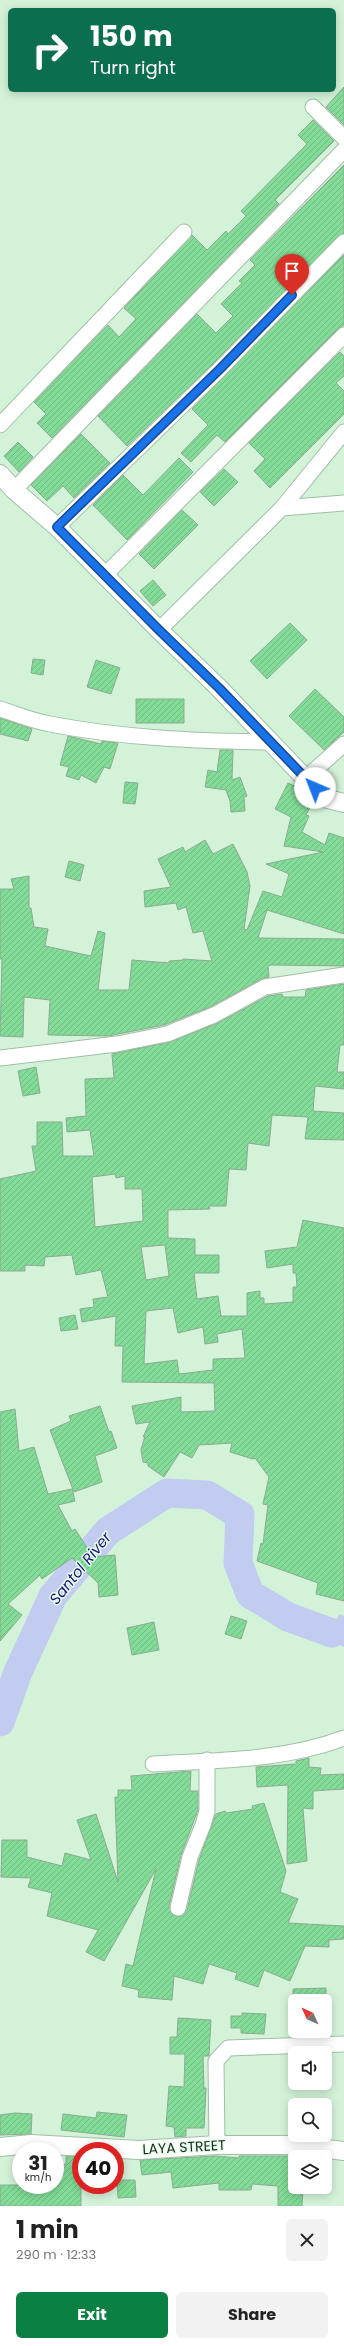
<!DOCTYPE html>
<html lang="en">
<head>
<meta charset="utf-8">
<style>
	body { margin:0; font-family:Poppins,sans-serif; background:#f2f2f2; color:#222; height:100vh; display:flex; flex-direction:column; font-size:15px; white-space:nowrap }
	* { box-sizing:border-box; margin:0 }
	p { font-size:13px; color:#767676 }
	.icon { flex:none; width:22px; height:22px; fill:none; stroke:currentColor; stroke-width:2; stroke-linecap:round; stroke-linejoin:round }
	.map { position:relative; height:2206px; overflow:hidden }
	.details { display:flex; flex-direction:column; background:#fff; flex:1 }
	.details>* { flex:none }
	.top-card { position:absolute; left:8px; top:8px; width:328px; height:84px; border-radius:6px; box-shadow:0 2px 10px #0003; background:#0b6e4f; color:#fff; overflow:hidden }
	.needle { width:26px; rotate:315deg }
	.tools { position:absolute; left:288px; top:1994px; display:grid; gap:8px }
	.tools a { display:grid; place-items:center; width:44px; height:44px; border-radius:6px; background:#fff; box-shadow:0 2px 10px #0003; font-size:20px }
	.speed { position:absolute; left:12px; top:2142px; display:flex; gap:8px; font-size:20px; font-weight:700; text-align:center }
	.speed>* { display:grid; place-content:center; width:52px; height:52px; border-radius:50%; background:#fff; box-shadow:0 2px 10px #0003; line-height:1 }
	.speed small { font-size:10px; font-weight:400 }
	.speed .limit { border:6px solid #d22; background:#fff; color:#111 }
	.pin { position:absolute; display:grid; place-items:center; width:34px; height:34px; color:#fff; margin:-41px -17px; border-radius:50% 50% 50% 0; rotate:-45deg; box-shadow:0 0 4px #0007 }
	.pin .icon { rotate:45deg }
	.me { position:absolute; width:44px; margin:-22px; rotate:316deg; stroke-linejoin:round; filter:drop-shadow(0 0 3px #0008) }
	.turn { display:flex; align-items:center; gap:14px; height:84px; padding:0 16px; font-size:18px }
	.turn .icon { width:52px; height:52px; stroke-width:2.5 }
	.turn b { display:block; font-size:28px; line-height:34px }
	.round { display:grid; place-items:center; flex:none; width:42px; height:42px; border-radius:6px; background:#f2f2f2 }
	.summary { display:flex; align-items:center; justify-content:space-between; height:68px; padding:0 16px }
	h1 { font-size:24px; font-weight:700; line-height:30px }
	.action { display:flex; gap:8px; margin-top:auto; padding:8px 16px }
	.action a { flex:1; height:46px; border-radius:6px; background:#0b8043; color:#fff; font-size:16px; font-weight:700; line-height:46px; text-align:center }
	.action a+a { background:#f2f2f2; color:#222 }
	.map>svg:first-child { display:block }
</style>
</head>
<body>
<div class="map">
<svg width="344" height="2206" viewBox="0 0 344 2206">
	<defs>
		<pattern id="building-hatch" width="6" height="6" patternUnits="userSpaceOnUse"><rect width="6" height="6" fill="#82db97"/><path d="M-1 1l2-2M0 6l6-6M5 7l2-2" fill="none" stroke="#70bc82"/></pattern>
	</defs>
	<rect width="100%" height="100%" fill="#d3f3d9"/>
	<path fill="#c2ccf0" d="M339,1614l5,2v31l-15,-6z"/>
	<g fill="none" stroke-linecap="round" stroke-linejoin="round">
		<path stroke="#c2ccf0" stroke-width="29" d="M0,1722l18,-50 35,-76 55,-65 59,-38 40,2 33,20 -2,48 12,31 38,23 44,16"/>
	</g>
	<path fill="url(#building-hatch)" stroke="#8caa91" fill-rule="evenodd" d="M344,87v38l-18,-18z
		M313,120l21,21 -59,59 4,4 -227,234 -15,-15 9,-9 -12,-12 74,-77 11,12 17,-18 -12,-11 68,-73 15,15 19,-19 2,3 18,-18 -5,-5 66,-67 -9,-9z
		M344,165v68l-6,3 -124,127 -87,83 -29,-30 99,-102 19,19 17,-17 -12,-12 21,-21 -3,-2 16,-16 -5,-5z
		M344,255v70l-6,4 -113,113 -8,-7 -26,27 -10,-9 27,-28 -16,-16z
		M340,352l4,4v20l-8,7 8,8v23l-74,74 -16,-17 11,-12 -16,-16z
		M81,434l29,29 -36,35 -11,-12 -16,15 -16,-16z
		M18,442l15,15 -14,15 -15,-16z
		M179,458l14,14 -66,68 -34,-35 30,-30 20,20z
		M224,469l14,13 -24,24 -14,-14z
		M182,510l16,15 -44,44 -15,-15z
		M153,580l13,15 -13,11 -13,-15z
		M290,623l17,17 -40,39 -17,-18z
		M33,659l12,1 -2,15 -12,-2z
		M96,660l24,8 -9,26 -24,-7z
		M315,689l29,28v15l-20,18 -35,-34z
		M136,699h48v24h-48z
		M0,718l32,11 -4,12 -28,-7z
		M68,736l33,8 1,-3 16,2 -8,26 -6,-2 -8,16 -15,-8 -2,5 -13,-4 3,-9 -9,-2z
		M220,750h13l-1,30 8,-3 7,19 -3,1 1,14 -14,1 -1,-11 -4,-11 -21,-3 3,-17 9,2z
		M125,782l13,1 -3,21 -12,-1z
		M288,783l13,6 12,13 -7,13 3,1 -7,16 23,13 4,-12 15,5v96l-77,-24 -9,28 86,1v27l-73,-1 -3,1 1,11 -8,2 -51,28 -46,18 -56,11 -60,-1 2,-35 -26,-3 -1,40 -23,-1 2,-77h-2v-70h14l-3,-10 18,-3v32h2l3,19 14,2 -3,17 46,10 7,-25 7,2 -7,57h31l3,-30 37,3v-2l14,-1v-1l29,2 -9,-30 -10,2 -7,-26 -8,3 -2,-7 -31,4 -1,-16 27,-4 -13,-28 25,-12 2,5 20,-12 8,14 20,-10 14,28 3,14 -6,43 3,1 16,-39 19,6 7,-23 -23,-10 57,-12 -39,-6 7,-29 -16,-8z
		M69,861l15,4 -4,16 -15,-4z
		M344,984v61h-4l-3,27h7v17l-29,-3 -2,25 31,2v27l-39,-1 3,-22 -36,-2 -3,31 -21,-3 -2,27 -17,-1 -3,37h-17l1,3 -42,1v28l27,1v16h24v18h-25l3,26 21,-3 3,20h26v-23l13,-2v7h4v6l29,-2v-15h4l-1,-14h-3v-9l-26,4 -2,-17 32,-4 6,-27 41,8v373l-28,-7 2,-11 -61,-22 4,-18 2,1 5,-39 -5,-1 6,-27 -14,-19 -2,1 -23,-7 2,-9 -33,2 -7,13 -12,-6 -16,25 -16,-11v-3l-5,-1 -2,-12 4,-14 -2,1 7,-15 -14,2 -4,-18 49,-9v15l34,-1 -1,-28 -92,-1 1,-36h-8l1,-30 -34,6 -2,-13 14,-2 -1,-8 15,-2 -7,-27 -25,5 -4,-20 -27,2 -1,9 -19,-1v6h-25v-92l36,-8 -4,-25h5v-24h25l1,34h31l-4,-26 -23,2 -1,-14 20,-2 -1,-37 29,-1 -2,-24 58,-12 48,-19 50,-27 14,-2 1,3h22l1,-7zM115,1174l1,4 9,-2v13h17l1,32 -48,6 -3,-50zM165,1245l4,31 -23,4 -5,-33zM173,1308l5,25 25,-6 2,17 13,-2 -1,-8 25,-5 3,29 -32,1v11l-34,4 -2,-14 -33,4 2,-53z
		M36,1067l4,26 -17,3 -5,-25z
		M75,1315l3,14 -17,2 -2,-13z
		M100,1406l9,26 2,-1 6,17 -22,8 7,26 -28,10 -24,-62 21,-9 -2,-5z
		M15,1409l4,42 15,-4 14,47 24,-5 3,12 -17,4 14,26 3,-2 18,28 22,-2 3,40 -19,2 -1,-14 -26,-25 -30,21 -2,-4 -32,29 14,11 -22,26v-229z
		M231,1616l16,5 -6,18 -16,-5z
		M154,1622l5,28 -27,5 -5,-27z
		M309,1758v9l12,1 -1,7 24,-1v15l-31,2v18l-10,-1 4,53 -20,3 1,-79 -31,2 -1,-20 40,-3v-3z
		M191,1771l-1,20h8v19l-17,45 -12,51 3,8 8,3 7,-7 12,-50 17,-46 9,-3 1,2 27,-4 -1,-3 12,-3 22,68 -6,21 18,7 -10,24 56,3v13l-15,1v7l-24,-1 -15,35 -26,-11 -6,17 -23,-8 2,-6 -28,-9 -6,20 -29,-8 -2,24 -34,-3 1,-7 -17,-4 4,-22 7,2 23,-97 -52,92 -18,-9 12,-22 -51,-14 5,-23 -24,-6 3,-9 -30,-1 1,-37h25v17l35,9 3,-13 26,7 -14,-40 19,-6 22,68 -3,-85h3v-7h14l-1,-14z
		M326,1988v13h-33v-12z
		M242,2013l24,1 -2,20 -23,-1v-5h-10v-12h11z
		M178,2018l33,2 -2,36h-6l1,32h2l-2,40h-18v8l-11,1 -1,-10 -8,-1 3,-40 15,1 1,-33h-15v-17h7z
		M97,2112l30,3 -3,22 -63,-7 2,-16 33,4z
		M15,2113l17,1 -1,20 -31,1v-20z
		M66,2156l15,1v49h-81v-21h55v-19l11,-2z
		M215,2156l24,2v-2h56v31h8l-1,19h-24v-20l-26,-2 -1,6h-32v-7l-46,5 -2,-16 -29,3 -2,-15z
		M117,2180h18l1,17 -18,1z"/>
	<g fill="none" stroke-linecap="round" stroke-linejoin="round">
		<defs>
			<path id="minor" d="M313,107l31,31
				M0,425l184,-193
				M14,490l330,-340
				M282,508l62,-76
				M57,527l163,-158 124,-127
				M104,576l240,-241
				M159,630l123,-122 62,-5
				M0,709c16,5 33,12 50,15 72,14 146,17 219,18
				M306,778l38,-34
				M0,1058l117,-14 50,-10 47,-19 51,-28 79,-12
				M153,1764c64,-4 130,-3 191,-26
				M178,1908l12,-51 13,-32 4,-14v-51
				M217,2145l-1,-84 12,-13 116,-4"/>
			<path id="tertiary" d="M0,474l14,16 43,37 102,103 60,58 105,110 20,5
				M0,2147l31,-3 108,6 78,-5h79l48,6"/>
		</defs>
		<use href="#minor" stroke="#a0bfa6" stroke-width="17"/>
		<use href="#tertiary" stroke="#a0bfa6" stroke-width="20"/>
		<use href="#minor" stroke="#fff" stroke-width="15"/>
		<use href="#tertiary" stroke="#fff" stroke-width="18"/>
	</g>
	<g fill="none" stroke-linecap="round" stroke-linejoin="round">
		<defs>
			<path id="route" d="M292,295l-72,74 -163,158 102,103 60,58 96,100"/>
		</defs>
		<use href="#route" stroke="#114b97" stroke-width="10"/>
		<use href="#route" stroke="#1a73e8" stroke-width="7"/>
	</g>
	<g text-anchor="middle" dominant-baseline="central" stroke-width="3" stroke-linejoin="round" paint-order="stroke">
		<g font-size="14" fill="#1c281e" stroke="#e5ffea">
			<text transform="translate(184 2147) rotate(-3)">LAYA STREET</text>
		</g>
		<g font-size="15" font-style="italic" fill="#1a1277" stroke="#e5ffea">
			<text transform="translate(80 1568) rotate(-51)">Santol River</text>
		</g>
	</g>
</svg>
<div class="tools">
<a><svg class="needle" viewBox="-14 -14 28 28"><path d="M0-13l5 13h-10z" fill="#e53935"/><path d="M0 13l5-13h-10z" fill="#767676"/></svg></a>
<a><svg class="icon" aria-label="sound" viewBox="0 0 24 24"><path d="M4 9h4l5-4v14l-5-4H4zM17 9q2 3 0 6"/></svg></a>
<a><svg class="icon" aria-label="search" viewBox="0 0 24 24"><circle cx="10" cy="10" r="6"/><path d="M15 15l6 6"/></svg></a>
<a><svg class="icon" aria-label="layers" viewBox="0 0 24 24"><path d="M12 4l9 5-9 5-9-5zM3 14l9 5 9-5"/></svg></a>
</div>
<div class="speed"><div>31<small>km/h</small></div><div class="limit">40</div></div>
<div class="pin" style="left:292px;top:295px;background:#d93025"><svg class="icon" aria-label="arrive" viewBox="0 0 24 24"><path d="M6 21V4h12l-3 4 3 4H6"/></svg></div>
<svg class="me" style="left:315px;top:788px" viewBox="-20 -20 40 40"><circle r="19" fill="#fff"/><path d="M0-13L10 11 0 6-10 11z" fill="#1a73e8"/></svg>
<div class="top-card">
<div class="turn"><svg class="icon" aria-label="right" viewBox="0 0 24 24"><path d="M7 20v-9h11M14 6l5 5-5 5"/></svg><div><b>150 m</b>Turn right</div></div>
</div>
</div>
<section class="details">
<div class="summary"><div><h1>1 min</h1><p>290 m · 12:33</p></div><a class="round"><svg class="icon" aria-label="close" viewBox="0 0 24 24"><path d="M6 6l12 12M18 6L6 18"/></svg></a></div>
<div class="action"><a>Exit</a><a>Share</a></div>
</section>
</body>
</html>
